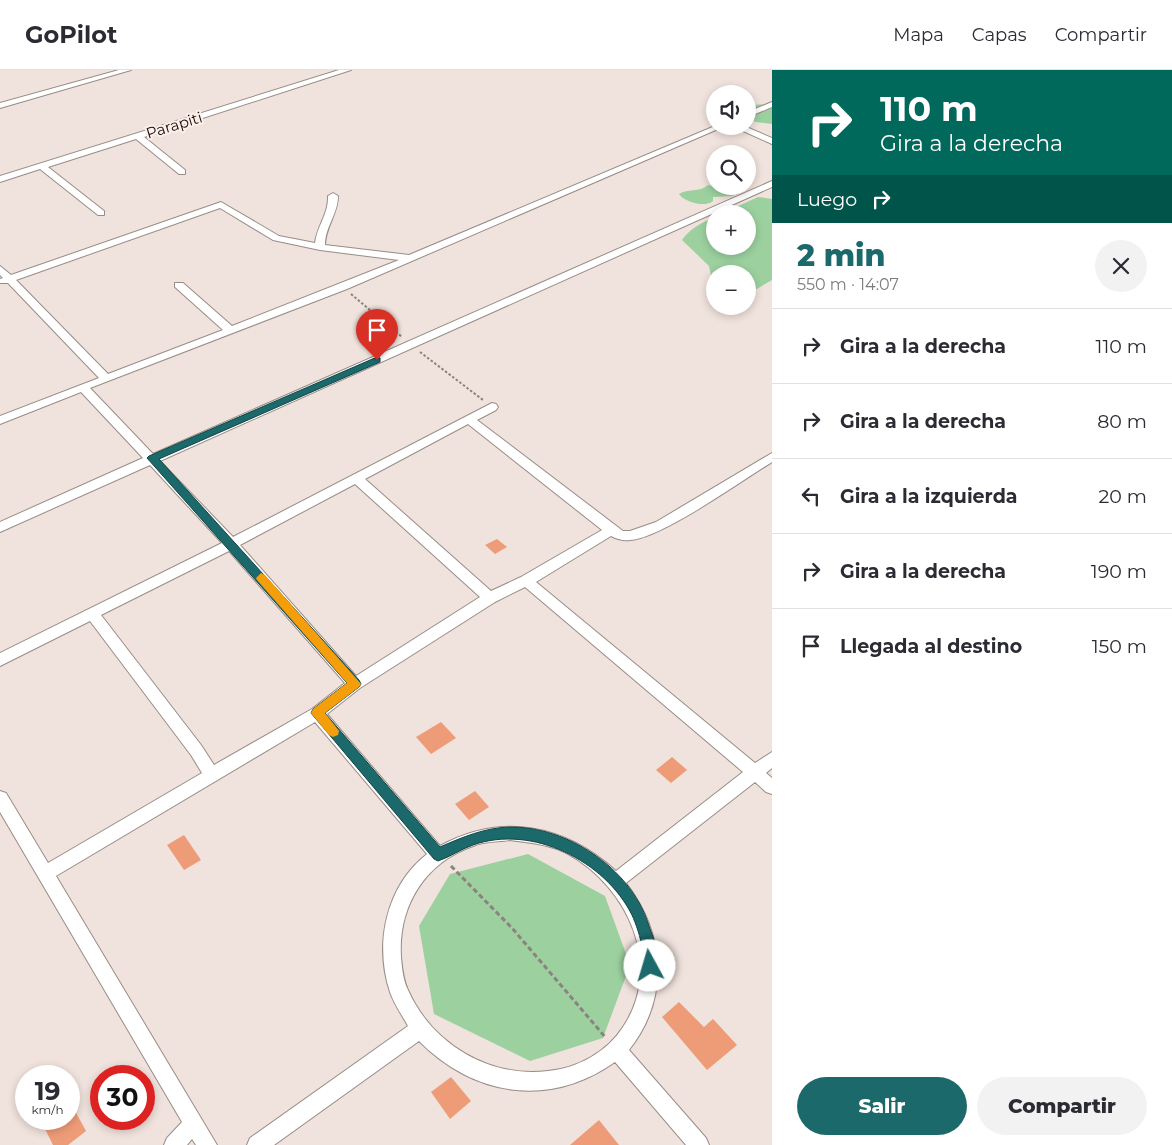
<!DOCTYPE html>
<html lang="es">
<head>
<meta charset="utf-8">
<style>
	body { margin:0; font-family:Montserrat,sans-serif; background:#f2f2f3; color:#2b2b33; height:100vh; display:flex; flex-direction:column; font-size:19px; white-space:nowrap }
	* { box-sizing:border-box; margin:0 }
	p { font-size:16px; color:#7c7c81 }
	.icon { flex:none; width:28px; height:28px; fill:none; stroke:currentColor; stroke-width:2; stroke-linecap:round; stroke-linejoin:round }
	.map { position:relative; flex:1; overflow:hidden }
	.panel { display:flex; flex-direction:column; background:#fff; width:400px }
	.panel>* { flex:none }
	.banner { background:#00695c; color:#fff; overflow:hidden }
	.buttons { position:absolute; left:706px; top:15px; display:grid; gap:10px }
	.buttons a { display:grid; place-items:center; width:50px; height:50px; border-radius:50%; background:#fff; box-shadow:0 2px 8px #0003; font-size:25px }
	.speed { position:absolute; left:15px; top:995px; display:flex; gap:10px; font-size:25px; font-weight:700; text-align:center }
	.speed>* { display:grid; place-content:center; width:65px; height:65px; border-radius:50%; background:#fff; box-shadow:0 2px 8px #0003; line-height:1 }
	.speed small { font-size:12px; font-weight:400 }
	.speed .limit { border:8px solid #d22; background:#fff; color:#111 }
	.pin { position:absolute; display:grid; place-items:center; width:42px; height:42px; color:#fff; margin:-51px -21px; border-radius:50% 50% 50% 0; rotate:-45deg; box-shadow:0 0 5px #0007 }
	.pin .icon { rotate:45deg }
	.me { position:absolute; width:55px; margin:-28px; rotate:354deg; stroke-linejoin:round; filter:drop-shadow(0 0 4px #0008) }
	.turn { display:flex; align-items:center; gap:18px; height:105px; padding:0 25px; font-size:22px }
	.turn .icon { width:65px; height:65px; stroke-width:2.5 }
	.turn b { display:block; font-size:35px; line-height:42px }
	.then { display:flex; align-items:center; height:48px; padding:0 25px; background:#0003; gap:10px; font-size:19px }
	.round { display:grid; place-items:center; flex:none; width:52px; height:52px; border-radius:26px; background:#f2f2f3 }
	.headline { display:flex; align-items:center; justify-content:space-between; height:85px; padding:0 25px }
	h1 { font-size:30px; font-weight:800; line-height:38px; color:#1c696c }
	.primary-button { display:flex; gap:10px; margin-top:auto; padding:10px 25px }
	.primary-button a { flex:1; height:58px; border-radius:30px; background:#1c696c; color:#fff; font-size:20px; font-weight:800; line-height:58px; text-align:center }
	.primary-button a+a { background:#f2f2f3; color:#2b2b33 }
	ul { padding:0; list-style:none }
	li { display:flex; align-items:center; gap:15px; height:75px; padding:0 25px; border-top:1px solid #e1e1e2 }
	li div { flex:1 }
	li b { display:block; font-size:19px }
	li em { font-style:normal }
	header { display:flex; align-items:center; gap:30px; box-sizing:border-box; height:70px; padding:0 25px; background:#fff; border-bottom:1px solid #e1e1e2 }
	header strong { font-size:24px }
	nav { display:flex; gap:28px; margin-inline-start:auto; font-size:18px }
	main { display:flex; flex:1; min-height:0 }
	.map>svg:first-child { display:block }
</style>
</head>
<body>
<header>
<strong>GoPilot</strong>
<nav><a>Mapa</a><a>Capas</a><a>Compartir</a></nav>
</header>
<main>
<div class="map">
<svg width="772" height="1075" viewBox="0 0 772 1075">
	<rect width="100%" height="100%" fill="#f0e2dc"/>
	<path fill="#9cd19f" d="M769,32h3v22l-16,-2 -5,-2 -3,-10 3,-5 15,-1z
		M708,115l13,3 22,-2 -9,6 -1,4 -20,1v4c-8,7 -29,1 -34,-7 9,-6 20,-1 29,-9z
		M758,127l14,2v81l-24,14v-20h-33v20l-6,-28 -27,-26c7,-10 20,-19 33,-22v28h33v-32h-28l1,-5 15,-2z
		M528,784l77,42 25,69 -27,73 -73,23 -96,-47 -15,-88 31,-52z"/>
	<path fill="#ee9c77" d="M497,469l10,8 -12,7 -10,-9z
		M441,652l15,16 -25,16 -15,-17z
		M672,687l15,13 -16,13 -15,-13z
		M475,721l14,16 -20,13 -14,-16z
		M184,765l17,25 -17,10 -17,-25z
		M679,932l25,25 9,-8 24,26 -30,25 -45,-53z
		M451,1007l20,24 -21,18 -19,-27z
		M69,1030l17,31 -18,14h-15l-11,-22 6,-4h21z
		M599,1050l20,25h-49z"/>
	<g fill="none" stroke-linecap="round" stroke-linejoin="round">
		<defs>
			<path id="street" d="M119,0h12l-131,38v-5z
				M339,0h12l-207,67 41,33v4h-6l-43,-35 -88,28 56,44v4h-6l-58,-46 -40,13v-6z
				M772,32v5l-24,10v-5z
				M715,56h10l-378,163 -257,99 63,66 619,-273v6l-612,274 73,76 259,-134 4,1 2,3 -2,3 -19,10 146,111h7l26,-9 116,-69v9c-29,18 -112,77 -142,78 -7,1 -13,-1 -19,-4l-75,46 219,181 17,-11v16l-6,5 6,5v16l-6,-2 -11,-10 -129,101c39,51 44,115 3,167l77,88 3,7h-23l-71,-83c-65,46 -140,35 -196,-21l-145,104h-27l3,-7 158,-112c-6,-11 -14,-22 -18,-34 -16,-48 -4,-106 37,-138l-112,-132 -259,154 161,269h-21l-4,-6 -5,6h-23l3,-7 15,-16 -182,-310v-21l6,2 42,70 154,-90 -11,-18 -101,-134 -90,45v-13l222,-110 -72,-78 -150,67v-10l143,-64 -62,-66 -81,32v-8l99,-38 -91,-95h-8v-4l3,-1 -3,-3v-9l11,9 210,-73 58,34 36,7c2,-17 14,-30 13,-47l5,-3 5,3c0,18 -13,31 -13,49l84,10zM220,138l53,32 47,10 79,10 -167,66 -49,-43h-8v4l48,43 -115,44 -92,-94zM468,354l134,106 -81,47 -30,14 -126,-112zM355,414l125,113 -124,79 -116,-131zM229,481l116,132 -33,26 -98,56 -13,-20 -100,-130zM525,517l218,185 -127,99c-51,-46 -114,-59 -176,-25l-113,-132 33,-26 135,-86zM510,770c20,3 40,4 58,14 60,33 96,112 55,173 -16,25 -45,41 -75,44 -59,7 -116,-27 -140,-81 -5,-10 -6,-22 -7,-33 -3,-50 23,-94 72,-111 11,-5 25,-4 37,-6z
				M732,56h12l28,12v6z"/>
		</defs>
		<use href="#street" stroke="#998c87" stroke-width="2"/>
		<path stroke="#8c837f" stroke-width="2" stroke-dasharray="2.5 2" stroke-linecap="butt" d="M351,224l51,43
			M420,282l63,48"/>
		<path stroke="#8c837f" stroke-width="3" stroke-dasharray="5 3" stroke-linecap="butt" d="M451,796l61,62 94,110"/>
		<use href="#street" fill="#fff" fill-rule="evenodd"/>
	</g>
	<path fill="#1c696c" stroke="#124446" d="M377,287l3,1v4l-221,97 200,221 2,4 -2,3 -34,26 115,134c23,-10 44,-19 69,-20 58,-1 121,41 139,96 5,15 14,32 7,48l-5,2 -5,-2c-4,-8 -2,-15 -3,-23 -1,-10 -6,-24 -10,-33 -27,-54 -100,-91 -159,-70 -12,4 -23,12 -35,16l-4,-2 -123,-146 2,-4 34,-26 -200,-225 2,-2z"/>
	<path fill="#f59e0b" d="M261,503l4,2 96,109 -2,3 -34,26 14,18 -1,4 -5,2 -4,-2 -18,-22 2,-4 34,-26 -90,-103 -1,-2z"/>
	<g text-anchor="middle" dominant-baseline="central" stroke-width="4" stroke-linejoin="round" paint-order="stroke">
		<g font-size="15" fill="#110d0b" stroke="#feefea">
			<text transform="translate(174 55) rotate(-17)">Parapiti</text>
		</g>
	</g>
</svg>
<div class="buttons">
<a><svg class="icon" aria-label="sound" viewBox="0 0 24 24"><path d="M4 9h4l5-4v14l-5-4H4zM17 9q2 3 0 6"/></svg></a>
<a><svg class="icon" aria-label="search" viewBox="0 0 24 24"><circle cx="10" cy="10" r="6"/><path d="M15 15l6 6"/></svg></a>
<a>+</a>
<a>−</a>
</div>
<div class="speed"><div>19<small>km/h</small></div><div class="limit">30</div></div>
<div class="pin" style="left:377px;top:290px;background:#d93025"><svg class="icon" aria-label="arrive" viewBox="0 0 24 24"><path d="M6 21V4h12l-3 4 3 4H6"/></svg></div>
<svg class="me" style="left:650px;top:896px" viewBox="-20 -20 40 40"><circle r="19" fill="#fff"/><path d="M0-13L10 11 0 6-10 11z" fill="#1c696c"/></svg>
</div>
<section class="panel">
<div class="banner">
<div class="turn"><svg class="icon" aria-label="right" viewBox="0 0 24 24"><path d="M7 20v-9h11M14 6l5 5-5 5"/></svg><div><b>110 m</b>Gira a la derecha</div></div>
<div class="then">Luego<svg class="icon" aria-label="right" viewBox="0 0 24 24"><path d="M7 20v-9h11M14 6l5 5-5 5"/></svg></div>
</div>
<div class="headline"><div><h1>2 min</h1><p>550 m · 14:07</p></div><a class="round"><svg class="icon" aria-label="close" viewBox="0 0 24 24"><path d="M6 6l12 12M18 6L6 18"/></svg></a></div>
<ul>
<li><svg class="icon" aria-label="right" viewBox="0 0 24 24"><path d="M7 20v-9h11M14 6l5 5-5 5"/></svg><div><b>Gira a la derecha</b></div><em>110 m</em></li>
<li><svg class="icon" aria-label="right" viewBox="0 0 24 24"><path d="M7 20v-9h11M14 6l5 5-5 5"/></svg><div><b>Gira a la derecha</b></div><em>80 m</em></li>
<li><svg class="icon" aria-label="left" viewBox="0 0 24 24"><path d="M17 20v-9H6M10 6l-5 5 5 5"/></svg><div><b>Gira a la izquierda</b></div><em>20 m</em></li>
<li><svg class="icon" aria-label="right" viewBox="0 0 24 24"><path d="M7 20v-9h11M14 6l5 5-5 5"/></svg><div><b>Gira a la derecha</b></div><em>190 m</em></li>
<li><svg class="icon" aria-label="arrive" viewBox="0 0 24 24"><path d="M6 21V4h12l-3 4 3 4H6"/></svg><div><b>Llegada al destino</b></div><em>150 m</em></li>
</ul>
<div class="primary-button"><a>Salir</a><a>Compartir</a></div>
</section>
</main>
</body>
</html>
